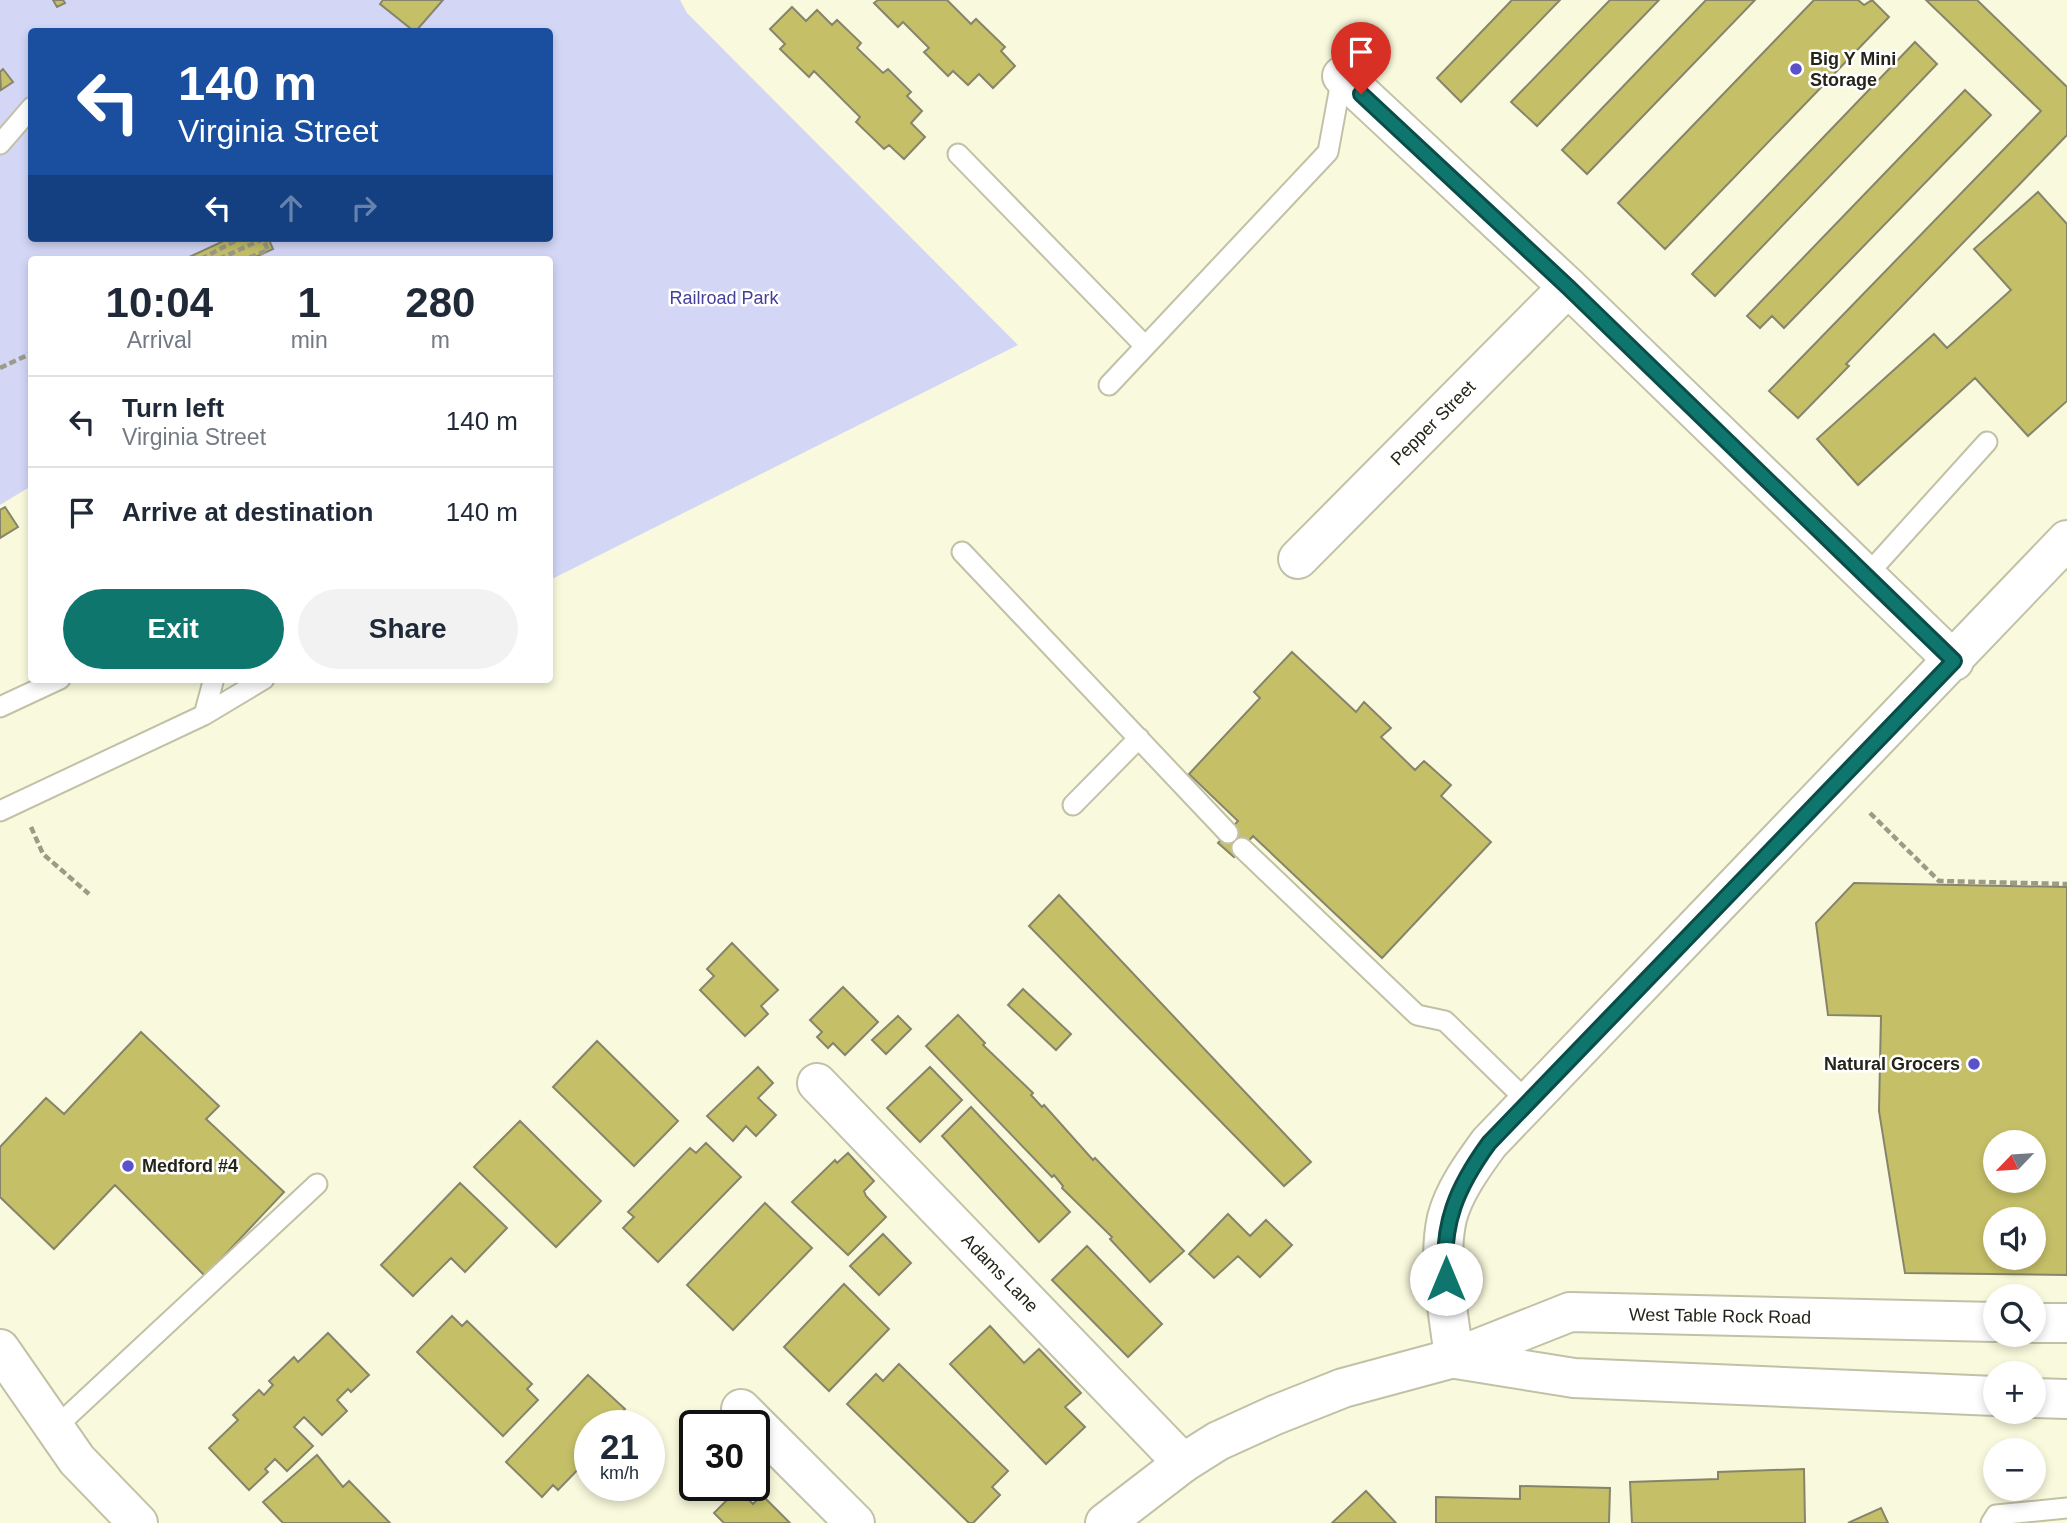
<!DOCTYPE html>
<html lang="en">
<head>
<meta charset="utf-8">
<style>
	body { margin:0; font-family:Arial,sans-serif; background:#f2f2f3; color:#1f2937; height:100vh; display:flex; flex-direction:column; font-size:26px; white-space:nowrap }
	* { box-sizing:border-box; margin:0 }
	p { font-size:23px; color:#747a83 }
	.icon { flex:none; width:38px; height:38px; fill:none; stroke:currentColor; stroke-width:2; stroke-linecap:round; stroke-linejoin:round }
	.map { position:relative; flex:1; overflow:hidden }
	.drawer { position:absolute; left:28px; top:256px; width:525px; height:427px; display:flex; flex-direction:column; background:#fff; border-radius:7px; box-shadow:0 4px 10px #0003 }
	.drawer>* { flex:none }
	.top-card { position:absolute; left:28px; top:28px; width:525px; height:214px; border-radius:7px; box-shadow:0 4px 10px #0003; background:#1a4fa0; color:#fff; overflow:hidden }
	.needle { width:46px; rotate:245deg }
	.controls { position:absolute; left:1983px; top:1130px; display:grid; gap:14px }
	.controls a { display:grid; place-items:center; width:63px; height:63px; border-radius:50%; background:#fff; box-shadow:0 4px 10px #0003; font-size:35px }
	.speed { position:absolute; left:574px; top:1410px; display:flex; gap:14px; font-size:35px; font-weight:700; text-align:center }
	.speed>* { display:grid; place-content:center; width:91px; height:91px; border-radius:50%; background:#fff; box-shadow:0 4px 10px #0003; line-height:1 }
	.speed small { font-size:18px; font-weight:400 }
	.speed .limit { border:4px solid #111; border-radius:10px; background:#fff; color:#111 }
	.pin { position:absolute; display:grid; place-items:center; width:60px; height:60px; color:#fff; margin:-72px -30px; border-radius:50% 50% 50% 0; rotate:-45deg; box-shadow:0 0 7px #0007 }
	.pin .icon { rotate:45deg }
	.me { position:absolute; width:77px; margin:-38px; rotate:0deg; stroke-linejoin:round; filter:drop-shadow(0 0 5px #0008) }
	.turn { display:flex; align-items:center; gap:24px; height:147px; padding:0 35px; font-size:32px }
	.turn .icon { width:91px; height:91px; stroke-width:2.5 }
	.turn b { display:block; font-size:49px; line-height:60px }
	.lanes { display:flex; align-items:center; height:66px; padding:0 35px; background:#0003; justify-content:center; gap:35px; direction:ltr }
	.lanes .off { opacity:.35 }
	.eta { display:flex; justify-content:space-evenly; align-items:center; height:119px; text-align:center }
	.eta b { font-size:42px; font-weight:800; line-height:49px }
	.primary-button { display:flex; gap:14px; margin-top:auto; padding:14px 35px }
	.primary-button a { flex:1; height:80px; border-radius:42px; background:#0f766e; color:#fff; font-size:28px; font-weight:800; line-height:80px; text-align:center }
	.primary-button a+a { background:#f2f2f3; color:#1f2937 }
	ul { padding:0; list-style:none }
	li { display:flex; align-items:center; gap:21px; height:91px; padding:0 35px; border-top:2px solid #e0e1e3 }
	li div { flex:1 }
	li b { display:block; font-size:26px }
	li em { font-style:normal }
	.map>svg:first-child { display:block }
</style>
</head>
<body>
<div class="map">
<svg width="2067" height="1523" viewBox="0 0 2067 1523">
	<rect width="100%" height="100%" fill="#f9f9dd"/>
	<path fill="#d3d6f5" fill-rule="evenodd" d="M0,0h680l7,13 331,332 -468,235v-321h-518l-1,227 -31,19zM32,32h518v206h-518z"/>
	<path fill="#c5c068" stroke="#86856c" stroke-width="2" fill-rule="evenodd" d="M53,0h10l2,3 -8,4z
		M383,0h60l-28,32 -35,-28z
		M878,0h69l24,24 5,-5 29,28 -4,4 14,15 -22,22 -14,-14 -11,11 -15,-14 -5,5 -24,-24 5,-4 -26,-26 -5,5 -24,-24z
		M1512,0h48l-99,102 -24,-24z
		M1610,0h49l-122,126 -26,-24z
		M1706,0h49l-168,174 -25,-24z
		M1814,0h44l6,5 8,-5 17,17 -224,232 -47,-46z
		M1926,0h51l90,87v48l-221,229 3,2 -51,52 -29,-27 272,-280z
		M792,7l14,14 11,-11 15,15 5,-5 24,23 -4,5 26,25 5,-4 23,23 -4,4 15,15 -11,12 14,14 -21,22 -15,-14 -5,4 -28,-27 4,-5 -46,-46 -5,6 -29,-28 5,-5 -15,-15z
		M1915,42l22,22 -222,232 -23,-22z
		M3,69l10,13 -12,8 -1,-18z
		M1965,90l26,25 -207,213 -12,-12 -12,12 -13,-12z
		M2038,192l29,32v177l-39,35 -53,-58 -117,107 -41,-46 117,-105 13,14 64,-58 -37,-41z
		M230,238h43l-4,2 4,9 -22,10h-66z
		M5,507l13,20 -18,11v-28z
		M1292,652l64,60 8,-10 27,26 -10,9 34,33 9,-9 27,24 -10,11 50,46 -109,116 -129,-122 -19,21 -16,-14 20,-22 -49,-47 71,-76 -6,-6z
		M1854,883l213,4v388l-162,-2 -26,-162 2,-95 -53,-1 -12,-92zM1995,1143h39v38h-39zM1995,1220h39v38h-39z
		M1059,895l252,267 -27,24 -255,-260z
		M732,943l46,47 -17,16 7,8 -23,22 -45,-46 14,-14 -7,-7z
		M843,987l35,35 -33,33 -12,-12 -5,5 -11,-11 5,-5 -12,-12z
		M1023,989l48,45 -15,16 -48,-45z
		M958,1015l27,28 -2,2 50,48 -2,2 11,12 2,-2 49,55 2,-2 89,93 -34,31 -40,-43 2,-2 -50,-49 1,-2 -9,-11 -2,2 -126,-131z
		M898,1016l13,13 -25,25 -14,-14z
		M141,1032l78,74 -13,13 78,73 -79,84 -90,-91 -61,64 -54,-52v-50l46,-49 18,16z
		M597,1041l81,80 -44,45 -81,-79z
		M758,1067l15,16 -15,15 18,17 -20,21 -10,-10 -13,15 -26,-25z
		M930,1067l32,33 -42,42 -33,-34z
		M971,1107l99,105 -31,30 -97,-106z
		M520,1121l81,80 -45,46 -82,-80z
		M706,1143l35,34 -83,85 -35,-34 11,-11 -6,-5 62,-64 6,5z
		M848,1153l26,28 -10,10 2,5 20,21 -38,38 -56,-53 43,-42 2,3z
		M460,1183l47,45 -42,44 -14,-14 -38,38 -32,-31z
		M765,1203l47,45 -79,82 -46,-45z
		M1228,1214l22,22 16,-16 26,25 -32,32 -22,-21 -24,22 -25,-24z
		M883,1234l28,29 -32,32 -29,-29z
		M1087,1246l75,78 -34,33 -76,-77z
		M844,1284l45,45 -60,62 -45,-44z
		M452,1316l10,10 5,-5 65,63 -5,5 11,11 -35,36 -86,-84z
		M990,1326l34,37 15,-14 42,44 -16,14 20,20 -39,37 -96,-100z
		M328,1333l41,42 -18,17 -3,-3 -11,11 10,11 -25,24 -18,-18 -10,10 19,19 -26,25 -12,-12 -10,10 3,3 -19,18 -40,-42 29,-28 -5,-5 26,-25 5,5 9,-10 -4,-4 25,-24 4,5z
		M899,1364l109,107 -16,16 8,8 -27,28h-4l-122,-119 29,-30 7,7z
		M588,1375l37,34 -11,11 6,5 -30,1v31l-32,33 -5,-5 -11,12 -36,-35z
		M317,1455l26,32 6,-6 41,42h-107l-20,-21z
		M1804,1469l1,54h-173l-2,-41 88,-3v-7z
		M1520,1486l90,2 -1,35h-173v-26l84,2z
		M738,1489l15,15 9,-9 28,28h-66l-10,-10z
		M1366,1491l30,32h-64z
		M1881,1508l7,15h-40z"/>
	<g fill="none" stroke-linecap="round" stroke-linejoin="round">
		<defs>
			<path id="lane" d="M0,144l32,-37
				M958,154l187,192
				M1109,385l219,-233 14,-76
				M962,552l266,281
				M1866,576l121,-134
				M0,707l60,-28
				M204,715l60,-36
				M1073,805l66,-67
				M0,811l204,-96 9,-33 -2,-3
				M1242,848l175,167 28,6 82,80
				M55,1428l262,-244
				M1991,1523l5,-8 71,-7"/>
			<path id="street" d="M1342,76l226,211 386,374
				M1298,559l270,-272
				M817,1083l366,380
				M0,1349l77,111 61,63
				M1454,1358c-5,-44 -17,-96 -7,-140 7,-27 26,-53 42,-75l578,-603
				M741,1409l114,114"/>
			<path id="secondary" d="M2034,1323h33
				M1456,1359l118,19 421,18
				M2034,1398l33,1
				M1105,1523l78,-60 35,-22 57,-26 68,-27 111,-30 116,-46 425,10"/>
		</defs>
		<use href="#lane" stroke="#c2c1a7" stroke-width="23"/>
		<use href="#street" stroke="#c2c1a7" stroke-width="42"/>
		<use href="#secondary" stroke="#c2c1a7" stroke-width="42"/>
		<path stroke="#9b9b87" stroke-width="4.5" stroke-dasharray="7 3.5" stroke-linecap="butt" d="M201,259l40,-21
			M219,259l44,-20 5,11 -22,9
			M0,368l32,-15
			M1870,813l69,68 128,3
			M31,827l12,27 46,40"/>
		<use href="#lane" stroke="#fff" stroke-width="19"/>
		<use href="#street" stroke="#fff" stroke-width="38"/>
		<use href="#secondary" stroke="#fff" stroke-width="38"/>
	</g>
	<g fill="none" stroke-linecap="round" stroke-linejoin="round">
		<defs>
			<path id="route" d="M1361,94l207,193 386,374 -465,482c-32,44 -48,81 -43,136"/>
		</defs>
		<use href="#route" stroke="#0a4d48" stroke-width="18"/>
		<use href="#route" stroke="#0f766e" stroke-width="12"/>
	</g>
	<g fill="#5b51c9" stroke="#fff" stroke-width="2.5">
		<circle cx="1796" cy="69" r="7"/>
		<circle cx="1974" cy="1064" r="7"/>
		<circle cx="128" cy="1166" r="7"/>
	</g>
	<g text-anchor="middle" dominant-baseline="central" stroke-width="5" stroke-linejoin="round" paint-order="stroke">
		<g font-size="18" font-weight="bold" fill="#242419" stroke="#fff" text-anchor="start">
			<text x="1810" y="59">Big Y Mini<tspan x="1810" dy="21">Storage</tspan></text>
			<text x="1960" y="1064" text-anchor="end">Natural Grocers</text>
			<text x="142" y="1166">Medford #4</text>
		</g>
		<g font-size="18" fill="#463f99" stroke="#fff">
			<text x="724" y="298">Railroad Park</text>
		</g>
		<g font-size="18" fill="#242419" stroke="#fff">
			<text transform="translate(1433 423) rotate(-45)">Pepper Street</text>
			<text transform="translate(1000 1273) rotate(46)">Adams Lane</text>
			<text transform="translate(1720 1316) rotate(1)">West Table Rock Road</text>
		</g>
	</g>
</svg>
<div class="controls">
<a><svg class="needle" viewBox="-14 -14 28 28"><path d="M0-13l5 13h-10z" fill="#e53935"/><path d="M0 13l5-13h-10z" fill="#747a83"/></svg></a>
<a><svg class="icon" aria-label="sound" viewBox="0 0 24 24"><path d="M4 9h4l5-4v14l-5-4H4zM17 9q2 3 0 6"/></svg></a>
<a><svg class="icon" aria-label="search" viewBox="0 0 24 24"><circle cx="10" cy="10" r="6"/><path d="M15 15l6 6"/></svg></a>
<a>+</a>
<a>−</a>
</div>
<div class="speed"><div>21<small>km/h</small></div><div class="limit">30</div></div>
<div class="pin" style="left:1361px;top:94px;background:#d93025"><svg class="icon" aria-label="arrive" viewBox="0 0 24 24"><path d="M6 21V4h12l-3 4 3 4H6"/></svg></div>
<svg class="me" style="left:1446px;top:1279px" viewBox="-20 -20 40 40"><circle r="19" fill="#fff"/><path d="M0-13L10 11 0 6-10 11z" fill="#0f766e"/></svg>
<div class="top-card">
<div class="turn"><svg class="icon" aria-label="left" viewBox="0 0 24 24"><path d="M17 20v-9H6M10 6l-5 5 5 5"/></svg><div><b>140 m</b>Virginia Street</div></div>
<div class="lanes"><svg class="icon" aria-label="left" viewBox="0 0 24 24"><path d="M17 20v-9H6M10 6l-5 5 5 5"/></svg><svg class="icon off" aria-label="ahead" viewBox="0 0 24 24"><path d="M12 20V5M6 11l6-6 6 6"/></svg><svg class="icon off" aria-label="right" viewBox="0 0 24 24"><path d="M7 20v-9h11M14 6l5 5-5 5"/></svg></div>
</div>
<section class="drawer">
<div class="eta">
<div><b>10:04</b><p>Arrival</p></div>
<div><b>1</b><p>min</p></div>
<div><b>280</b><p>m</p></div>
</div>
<ul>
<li><svg class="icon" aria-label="left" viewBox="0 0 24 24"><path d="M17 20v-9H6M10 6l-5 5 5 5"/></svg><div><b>Turn left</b><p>Virginia Street</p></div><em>140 m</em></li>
<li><svg class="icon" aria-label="arrive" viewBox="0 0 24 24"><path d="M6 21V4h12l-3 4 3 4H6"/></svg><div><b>Arrive at destination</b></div><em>140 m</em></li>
</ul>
<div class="primary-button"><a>Exit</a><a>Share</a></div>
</section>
</div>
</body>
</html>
